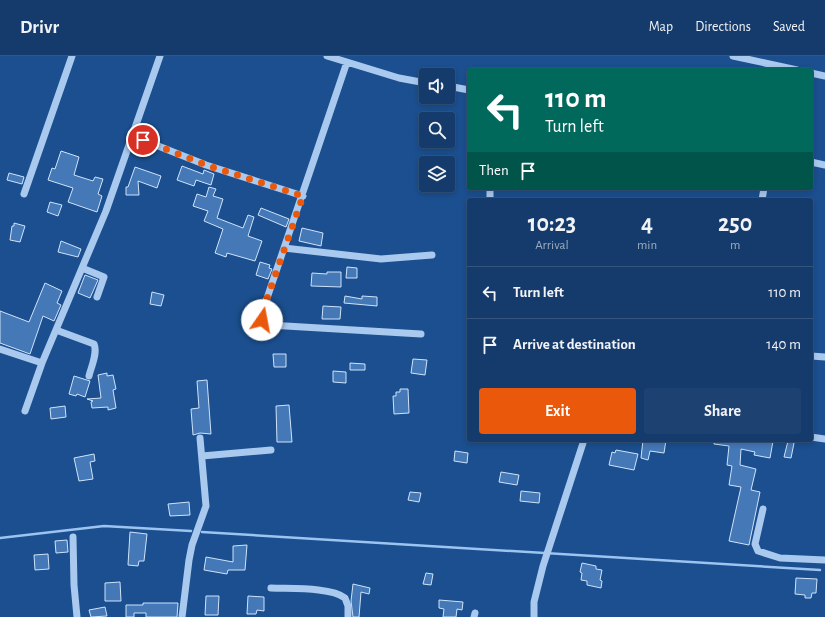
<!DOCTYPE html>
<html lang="en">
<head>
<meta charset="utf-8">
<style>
	body { margin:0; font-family:"Alegreya Sans",sans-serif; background:#1d4271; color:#f1f3f6; height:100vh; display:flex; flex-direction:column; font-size:15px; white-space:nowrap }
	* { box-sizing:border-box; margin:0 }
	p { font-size:13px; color:#9dadc1 }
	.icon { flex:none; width:22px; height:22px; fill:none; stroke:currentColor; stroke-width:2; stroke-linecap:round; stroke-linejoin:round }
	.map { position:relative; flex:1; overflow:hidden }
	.details { position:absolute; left:467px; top:142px; width:346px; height:244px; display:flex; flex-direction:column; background:#143b6b; border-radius:4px; box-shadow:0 2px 6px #0003,0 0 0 1px #33557e }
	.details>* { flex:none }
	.top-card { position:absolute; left:467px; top:12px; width:346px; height:122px; border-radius:4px; box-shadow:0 2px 6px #0003,0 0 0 1px #33557e; background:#00695c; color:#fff; overflow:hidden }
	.controls { position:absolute; left:419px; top:12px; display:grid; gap:8px }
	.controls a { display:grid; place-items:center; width:36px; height:36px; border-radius:4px; background:#143b6b; box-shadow:0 2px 6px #0003,0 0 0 1px #33557e; font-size:20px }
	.pin { position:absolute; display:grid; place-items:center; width:34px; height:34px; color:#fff; margin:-17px; border:2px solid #fff; border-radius:50%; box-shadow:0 1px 4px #0007 }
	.me { position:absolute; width:44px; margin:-22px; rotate:12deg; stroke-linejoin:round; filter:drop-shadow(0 0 3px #0008) }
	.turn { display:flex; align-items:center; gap:14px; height:84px; padding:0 12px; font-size:18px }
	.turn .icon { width:52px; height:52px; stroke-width:2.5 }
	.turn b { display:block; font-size:28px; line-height:34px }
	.then { display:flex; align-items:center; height:38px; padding:0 12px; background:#0003; gap:8px; font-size:15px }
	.eta { display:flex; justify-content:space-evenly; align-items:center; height:68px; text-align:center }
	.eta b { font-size:24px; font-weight:600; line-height:28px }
	.primary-button { display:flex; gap:8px; margin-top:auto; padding:8px 12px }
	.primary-button a { flex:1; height:46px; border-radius:4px; background:#ea580c; color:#fff; font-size:16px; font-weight:600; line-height:46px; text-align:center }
	.primary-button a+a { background:#1d4271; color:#f1f3f6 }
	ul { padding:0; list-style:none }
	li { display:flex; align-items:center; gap:12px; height:52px; padding:0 12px; border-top:1px solid #33557e }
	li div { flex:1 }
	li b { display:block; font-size:15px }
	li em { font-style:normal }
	header { display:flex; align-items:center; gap:24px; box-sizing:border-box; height:56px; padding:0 20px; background:#143b6b; border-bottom:1px solid #33557e }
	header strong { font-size:19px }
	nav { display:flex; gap:22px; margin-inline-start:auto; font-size:14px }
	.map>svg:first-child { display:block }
</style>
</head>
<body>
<header>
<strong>Drivr</strong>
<nav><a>Map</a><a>Directions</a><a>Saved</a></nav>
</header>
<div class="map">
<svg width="825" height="561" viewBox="0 0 825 561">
	<rect width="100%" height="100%" fill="#1b4f8f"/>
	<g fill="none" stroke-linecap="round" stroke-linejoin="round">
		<path stroke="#9cc4f0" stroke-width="2.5" d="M202,476l618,38
			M0,482l104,-12 87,5"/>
	</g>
	<path fill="#4478b7" stroke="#cfe3fa" d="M61,95l18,6 -5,18 19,6 2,-4 8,2 -5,15 4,2 -5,16 -29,-10 5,-14 -25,-8 4,-12 3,1z
		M182,110l21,8 1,-4 10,4 -3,11 -15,-5 -2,6 -17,-6z
		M135,111l26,9 -4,12 -19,-7 1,14h-13v-8h2z
		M9,117l15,4 -2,7 -15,-4z
		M209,131l7,2 -3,7 10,3 -6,19 26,10 5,-13 6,2 -6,19 14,5 -7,20 -28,-8 -1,4 -11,-4 8,-24 -19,-8 4,-10 -15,-5 4,-12 9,3z
		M50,146l12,3 -4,11 -11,-4z
		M261,152l28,11 -3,8 -28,-12z
		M14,167l11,3 -5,16 -10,-2 2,-14h2z
		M302,172l21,5 -2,13 -22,-5z
		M61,185l20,8 -3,8 -20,-5z
		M260,206l10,3 -1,3 3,1 -4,10 -12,-4z
		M347,211l10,1v10h-11z
		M327,216h14v15l-30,-1 1,-13 15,1z
		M85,219l13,5 -8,18 -12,-5z
		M45,227l17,8 -5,12 4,2 -7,16 -11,-5 -13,38 -30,-11v-32l29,11z
		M152,236l12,3 -3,11 -11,-2z
		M345,240l17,3v-3l15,1v9l-33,-3z
		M323,250l18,1 -1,12h-18z
		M273,298h13v13h-12z
		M413,303l14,1 -2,15 -14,-2z
		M350,307l15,1v6h-15z
		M333,315l13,1v11l-13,-1z
		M107,317v3l6,-1 3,14 -3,1 3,18 -8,2v-3l-16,1 -1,-6 2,-1 -6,-2 14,-1 -3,-23z
		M74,320l16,5 -5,16 -8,-3 -1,2 -7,-2z
		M207,324l4,54 -11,-1 -7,2 -2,-26 8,-1 -2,-27z
		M400,333h8l1,24 -15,1 -1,-18h3v-4h4z
		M289,349l3,37h-15l-1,-36z
		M65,350l1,11 -15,2 -1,-11z
		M643,384h23l-2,13 -14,-2 -2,9 -7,-2z
		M714,384l59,1 -3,17 -16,-3 1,-3 -14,-3 -1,16 16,4 -5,21 9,2 -11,53 -20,-4 12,-54 -12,-2 3,-19 -5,-1 2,-19 -15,-2z
		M788,385l6,2 -3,15 -7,-1z
		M616,394l22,4 -4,16 -25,-5 3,-13 3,1z
		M455,395l13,2 -1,10 -13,-2z
		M94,398l1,7 -5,1 3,17 -14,2 -5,-23z
		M501,416l18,3 -2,10 -18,-3z
		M521,435l19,2 -1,10 -19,-2z
		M410,436l11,1 -2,9 -11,-2z
		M189,446l1,13 -20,1 -2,-12z
		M130,476l17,2 -3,27h-5l-1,5 -10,-1z
		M67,484l1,12 -12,1 -1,-12z
		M247,489l-2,25h-17l-1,4 -23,-4 2,-13 27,5v-16z
		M48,498l1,15 -14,1 -1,-15z
		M582,507l14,3v3l6,1 -2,10 2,1 -1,7 -14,-3v-4l-6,-1 1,-7 -2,-1z
		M426,517l7,1 -2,11 -8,-1z
		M796,522l21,1 -1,14h-4l-1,5h-6v-3l-10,-1z
		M120,526l1,19h-16v-18z
		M353,528l17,4 -1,6 -8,-2 -2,25h-6l-2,-16z
		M206,540h13l-1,19h-13z
		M248,540l16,1v14l-7,-1 -1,4h-9z
		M439,544l24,2 -1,8 -5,-1 -1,8h-13l1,-8 -5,-1z
		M143,547h35l-1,14h-31v-4h-12v4h-8v-12h17z
		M105,551l2,9 -16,1 -2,-7z"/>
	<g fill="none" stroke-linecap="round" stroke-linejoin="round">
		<path stroke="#a9c9ee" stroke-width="7" d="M327,0l72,22 27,5
			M733,0l64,14
			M347,6l-84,248 -1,10 7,5 152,9
			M811,17l14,3
			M448,30l21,4
			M133,80l73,29 97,31
			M811,106l14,3
			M24,138l48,-138
			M490,143v-11
			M762,144l2,-12
			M284,192l97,11 51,-4
			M82,212l22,9 -7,20
			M56,274l38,14c4,9 -3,23 -5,32
			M0,293l42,14
			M811,300l14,1
			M25,355l17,-48 64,-152 54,-155
			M811,381l14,2
			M202,400l69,-6
			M763,453l-8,35 3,7 22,7 45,2
			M73,481l1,48 3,32
			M271,532c19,1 60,-1 74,10l3,8v11
			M182,561l7,-57 3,-15 14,-39 -6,-68
			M474,561l1,-4
			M534,561v-15l9,-36 40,-123"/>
	</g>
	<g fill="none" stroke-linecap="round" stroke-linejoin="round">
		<path stroke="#ea580c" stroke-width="7" stroke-dasharray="0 12.6" d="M143,84l63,25 97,31 -40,114 -1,10"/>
	</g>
</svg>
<div class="controls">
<a><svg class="icon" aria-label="sound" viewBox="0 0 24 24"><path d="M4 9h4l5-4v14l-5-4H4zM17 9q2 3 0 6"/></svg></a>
<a><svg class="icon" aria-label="search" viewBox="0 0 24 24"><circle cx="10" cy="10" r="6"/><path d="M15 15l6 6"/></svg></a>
<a><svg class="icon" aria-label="layers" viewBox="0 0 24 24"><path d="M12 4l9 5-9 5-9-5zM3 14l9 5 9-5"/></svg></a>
</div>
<div class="pin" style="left:143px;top:84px;background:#d93025"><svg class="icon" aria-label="arrive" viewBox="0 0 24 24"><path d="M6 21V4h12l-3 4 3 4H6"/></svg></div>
<svg class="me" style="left:262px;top:264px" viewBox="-20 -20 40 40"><circle r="19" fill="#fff"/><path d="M0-13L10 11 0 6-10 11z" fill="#ea580c"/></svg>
<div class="top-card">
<div class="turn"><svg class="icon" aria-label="left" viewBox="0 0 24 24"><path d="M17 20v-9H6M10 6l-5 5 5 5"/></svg><div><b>110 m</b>Turn left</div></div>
<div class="then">Then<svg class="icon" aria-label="arrive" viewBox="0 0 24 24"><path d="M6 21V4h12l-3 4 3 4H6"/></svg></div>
</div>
<section class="details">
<div class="eta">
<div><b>10:23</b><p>Arrival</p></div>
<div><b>4</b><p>min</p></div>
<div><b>250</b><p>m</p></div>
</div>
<ul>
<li><svg class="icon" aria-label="left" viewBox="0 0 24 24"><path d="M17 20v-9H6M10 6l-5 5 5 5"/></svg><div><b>Turn left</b></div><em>110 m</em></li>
<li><svg class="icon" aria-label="arrive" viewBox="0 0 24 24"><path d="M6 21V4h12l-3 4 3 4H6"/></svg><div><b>Arrive at destination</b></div><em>140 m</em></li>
</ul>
<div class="primary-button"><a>Exit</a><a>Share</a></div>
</section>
</div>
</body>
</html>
